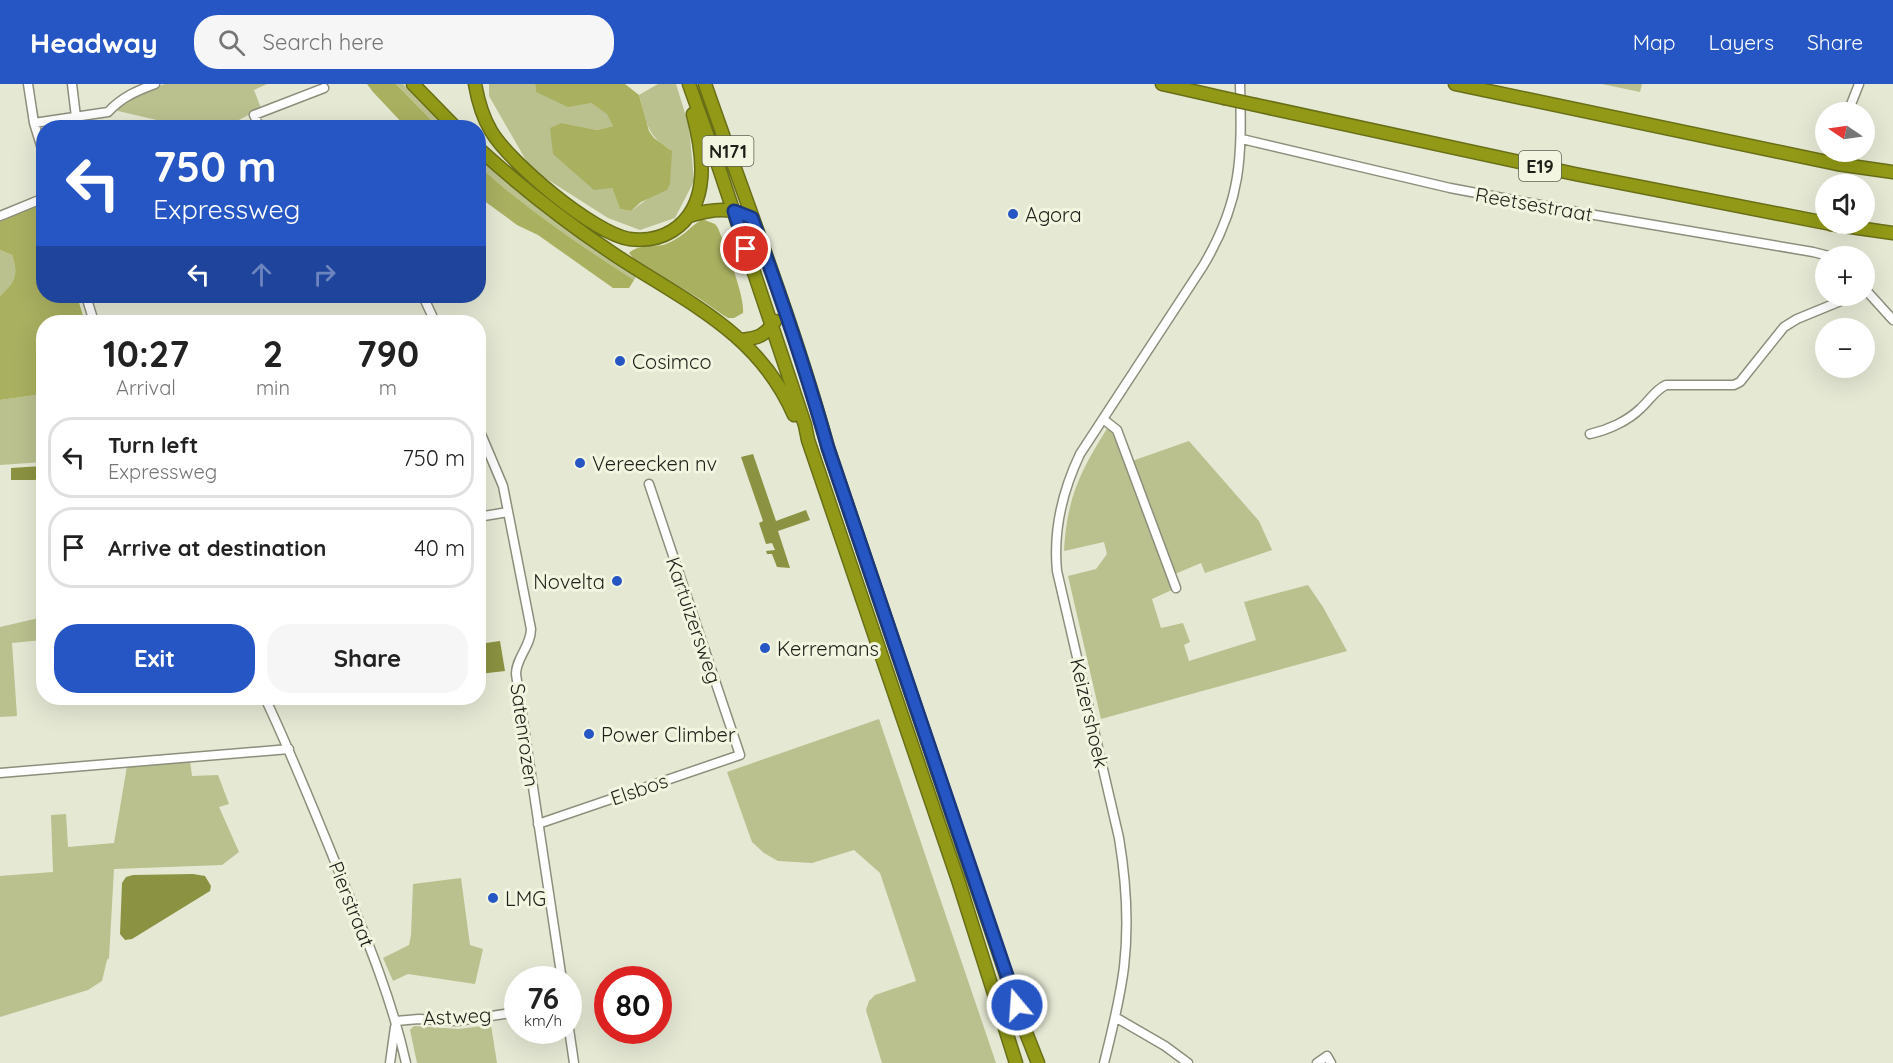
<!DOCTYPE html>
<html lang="en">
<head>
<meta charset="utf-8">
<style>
	body { margin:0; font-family:Quicksand,sans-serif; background:#f6f6f6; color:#222; height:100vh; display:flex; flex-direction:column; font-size:22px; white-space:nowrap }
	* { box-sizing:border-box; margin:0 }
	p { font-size:20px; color:#767676 }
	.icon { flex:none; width:33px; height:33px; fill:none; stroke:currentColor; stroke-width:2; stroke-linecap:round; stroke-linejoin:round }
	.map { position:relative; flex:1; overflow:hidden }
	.sheet { position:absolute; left:36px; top:231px; width:450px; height:390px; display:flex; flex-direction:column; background:#fff; border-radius:24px; box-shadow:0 6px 24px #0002 }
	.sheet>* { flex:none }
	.top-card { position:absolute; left:36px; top:36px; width:450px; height:183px; border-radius:24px; box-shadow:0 6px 24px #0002; background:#2656c4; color:#fff; overflow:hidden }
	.needle { width:39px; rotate:283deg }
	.tools { position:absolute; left:1815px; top:18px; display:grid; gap:12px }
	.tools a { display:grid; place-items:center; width:60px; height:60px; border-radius:50%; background:#fff; box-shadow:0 6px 24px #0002; font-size:30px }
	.speed { position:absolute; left:504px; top:882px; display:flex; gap:12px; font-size:30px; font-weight:700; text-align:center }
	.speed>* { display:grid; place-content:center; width:78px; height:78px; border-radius:50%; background:#fff; box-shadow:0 6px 24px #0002; line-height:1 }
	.speed small { font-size:15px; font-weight:400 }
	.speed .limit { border:9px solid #d22; background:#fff; color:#111 }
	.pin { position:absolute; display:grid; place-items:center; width:51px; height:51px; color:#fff; margin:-26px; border:3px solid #fff; border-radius:50%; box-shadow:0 2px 6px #0007 }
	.me { position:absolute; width:66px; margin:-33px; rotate:342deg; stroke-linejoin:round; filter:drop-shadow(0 0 4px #0008) }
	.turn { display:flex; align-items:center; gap:21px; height:126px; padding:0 18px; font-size:27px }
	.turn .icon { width:78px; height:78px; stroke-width:2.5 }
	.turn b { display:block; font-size:42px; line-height:51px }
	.lanes { display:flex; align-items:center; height:57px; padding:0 18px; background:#0003; justify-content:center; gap:30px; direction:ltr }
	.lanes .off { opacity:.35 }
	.eta { display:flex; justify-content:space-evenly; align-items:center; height:102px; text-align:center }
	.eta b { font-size:36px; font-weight:700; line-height:42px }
	.cta { display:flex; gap:12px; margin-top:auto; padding:12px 18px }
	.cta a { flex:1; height:69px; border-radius:24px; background:#2656c4; color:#fff; font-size:24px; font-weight:700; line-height:69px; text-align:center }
	.cta a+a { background:#f6f6f6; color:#222 }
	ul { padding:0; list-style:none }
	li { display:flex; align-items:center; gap:18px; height:81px; margin:0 12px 9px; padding:0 6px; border:3px solid #e0e0e0; border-radius:24px }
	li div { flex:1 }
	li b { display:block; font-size:22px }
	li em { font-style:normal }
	header { display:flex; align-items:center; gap:36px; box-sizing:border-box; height:84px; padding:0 30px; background:#2656c4; color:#fff }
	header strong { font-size:28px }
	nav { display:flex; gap:33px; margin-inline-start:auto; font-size:21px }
	.search { width:420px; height:54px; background:#f6f6f6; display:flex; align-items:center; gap:15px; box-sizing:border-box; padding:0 21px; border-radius:24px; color:#767676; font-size:22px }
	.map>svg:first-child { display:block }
</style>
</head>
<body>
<header>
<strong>Headway</strong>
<div class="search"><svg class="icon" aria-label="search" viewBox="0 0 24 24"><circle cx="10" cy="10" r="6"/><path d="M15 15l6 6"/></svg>Search here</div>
<nav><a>Map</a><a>Layers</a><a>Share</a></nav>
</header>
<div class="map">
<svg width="1893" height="979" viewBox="0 0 1893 979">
	<rect width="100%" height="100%" fill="#e5e8d3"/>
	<path fill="#bac08e" d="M165,0h102l-13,6 7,18 -35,19h-39l-69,-16 -2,-4 14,-11z
		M396,0h7l44,43h-9z
		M489,0h46l1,8 55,11 17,11 5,12 -16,4 -35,-7 50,65 8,21 11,2 19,-14 20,-48c-25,-14 -23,-29 -31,-54l19,-11h18l13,42 5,55 -19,37 -35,12 -32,-12 -77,-49 -42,-73z
		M1602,0h40l-2,8z
		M478,73l71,60 87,60 -2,3c-54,-35 -108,-71 -155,-114z
		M0,166l12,5c7,20 3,27 -12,41z
		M43,310v68l-43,3v-65z
		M1108,343l13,18 53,144 -22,10 9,29 22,-5 7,19 -6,3 5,16 67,-21 -12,-38 64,-17 15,22 24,44 -246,68 -33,-143 28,-7 11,-15 -3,-12 -40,9c3,-54 16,-79 44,-124z
		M1189,357l70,80 13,29 -67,23 -4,-10 -26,11 -43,-113z
		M43,533v23l-31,3 5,73 -17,1v-90z
		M879,635l117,344h-114l-16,-53 3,-9 6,-6 41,-14 -36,-108 -26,-23 -42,13 -34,-2 -14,-8 -12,-11 -25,-70z
		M190,677l2,15 26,-1 11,29 -10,3 20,45 -17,13 -108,4 -5,89 -2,2 -5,21 -14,9 -88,27v-141l53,-4 -2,-57 15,-1 2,33 46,-4 13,-77z
		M461,794l9,67 13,4 -8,35 -67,-10 -15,7 -10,-23 26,-13 2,-10 2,-51z
		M491,941l6,38h-80l-7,-33 4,-4 44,3z"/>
	<path fill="#a9b060" d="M367,0h29l42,43h-32l-33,-35z
		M535,0h90l14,11 10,36 5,7 18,13 -2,33 -3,6 -26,12 -10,9 -11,-2 -8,-21 -18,2 -41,-36 -3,-26 12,-5 35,7 16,-4 -6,-12 -16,-11 -23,4 -32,-15z
		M479,82c47,43 101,79 155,114l-5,8h-16l-75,-53 -21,-10 -38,-28z
		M43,117l1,95h33l8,26h-41l-1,72 -43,6v-104c15,-14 19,-21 12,-41l-12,-5v-30z
		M702,135l13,5 3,4c7,18 27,68 25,85l-9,5h-6l-5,-3 -23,-16 -66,-40 -5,-6c9,-9 25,-5 37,-9 16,-6 23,-16 36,-25z"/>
	<path fill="#8b9241" d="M753,370l23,67 30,-11 4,10 -32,11 12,37 -13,-1 -5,-13h-5l-1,-3 9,-1 -3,-7 -6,1 -7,-21 4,-2 -22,-64z
		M42,382l1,9 -8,5h-24v-12z
		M500,557l5,30 -26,3v-30z
		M193,790l12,2 6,10 -1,5 -78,48 -7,1 -5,-6 2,-51 4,-6 7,-2z"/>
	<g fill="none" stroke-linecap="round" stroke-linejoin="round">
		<defs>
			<path id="minor" d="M28,0l6,39 10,32
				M72,0l4,33
				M1848,28l11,-28
				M34,39l74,-11c14,-15 28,-21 47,-28
				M260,44l-6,-13 70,-27
				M1242,55l208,49 133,25 230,39 16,4
				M0,132l44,-18
				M1864,204l29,32
				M86,212l8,26
				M423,212l12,26
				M1103,335l14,11 59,158
				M478,343l25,59 28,143c0,17 -15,29 -15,45l46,306
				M1590,350c18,-4 38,-13 51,-26 9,-8 14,-18 25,-23h68l6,-3 44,-55 13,-8 56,-23
				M478,433l30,-5
				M265,614c27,57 51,117 75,176 26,63 51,122 66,189
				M0,689l289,-24
				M538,740l202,-69 -91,-271
				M1115,933l50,29 23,17
				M396,937l23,-2 38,2 61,-9
				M568,938l6,41
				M390,979l5,-36
				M1104,979c8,-32 16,-63 20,-96 5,-43 2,-87 -5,-129l-62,-267c-4,-41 5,-79 23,-117l123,-188c39,-65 39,-109 37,-182
				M1317,979l10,-7 4,7"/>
			<path id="highway" d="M413,0l43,44
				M475,0c3,17 7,32 16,47 19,32 101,101 138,108 15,2 30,0 43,-8 40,-25 31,-79 21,-117
				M689,0l30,84 86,257 3,15 150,440 58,183
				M705,0c42,121 89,240 123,364l195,577 15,38
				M1162,0l62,14
				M1455,0l382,80 56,8
				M1256,21l319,69 251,49
				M478,64c43,39 89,75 137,107 71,47 143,77 179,160
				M689,132c16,-5 35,-9 51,-3
				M1830,140l63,9
				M741,256c17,-2 24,-4 34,-19"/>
		</defs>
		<use href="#minor" stroke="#8d8f7c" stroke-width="11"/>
		<use href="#highway" stroke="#696f17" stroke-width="15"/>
		<use href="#minor" stroke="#fff" stroke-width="8"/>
		<use href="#highway" stroke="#919916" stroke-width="12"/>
		<defs>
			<path id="highway-bridge" d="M1224,14l32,7"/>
		</defs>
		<use href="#highway-bridge" stroke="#696f17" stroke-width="15" stroke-linecap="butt"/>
		<use href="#highway-bridge" stroke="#919916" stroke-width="12"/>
	</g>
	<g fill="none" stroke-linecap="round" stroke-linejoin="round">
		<defs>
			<path id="route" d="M746,165l-12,-38 18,7c28,76 54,152 76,230l189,557"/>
		</defs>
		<use href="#route" stroke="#19387f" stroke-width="15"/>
		<use href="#route" stroke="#2656c4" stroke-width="10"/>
	</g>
	<g fill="#2656c4" stroke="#f2f5e0" stroke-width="2">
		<circle cx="1013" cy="130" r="6"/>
		<circle cx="620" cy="277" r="6"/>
		<circle cx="580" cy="379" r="6"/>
		<circle cx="617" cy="497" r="6"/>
		<circle cx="765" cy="564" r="6"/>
		<circle cx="589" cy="650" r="6"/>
		<circle cx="493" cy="814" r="6"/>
	</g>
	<g text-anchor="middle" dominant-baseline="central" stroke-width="6" stroke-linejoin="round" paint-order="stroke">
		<g fill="#f2f5e0" stroke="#5e6055" stroke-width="1.5">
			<rect x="702.5" y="52" width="51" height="30" rx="4.5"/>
			<rect x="1519" y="67" width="42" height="30" rx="4.5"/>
		</g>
		<g font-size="18" font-weight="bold" fill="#1f2019">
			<text x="728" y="67">N171</text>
			<text x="1540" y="82">E19</text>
		</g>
		<g font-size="20" fill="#1f2019" stroke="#f2f5e0">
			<text transform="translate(1534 120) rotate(10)">Reetsestraat</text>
			<text transform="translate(694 536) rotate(71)">Kartuizersweg</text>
			<text transform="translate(1090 629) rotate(77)">Keizershoek</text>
			<text transform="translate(525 651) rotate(82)">Satenrozen</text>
			<text transform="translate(639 705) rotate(-19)">Elsbos</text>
			<text transform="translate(352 820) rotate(68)">Pierstraat</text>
			<text transform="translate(457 932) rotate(-3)">Astweg</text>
		</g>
		<g font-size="20" fill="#1f2019" stroke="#f2f5e0" text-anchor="start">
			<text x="1025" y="130">Agora</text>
			<text x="632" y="277">Cosimco</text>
			<text x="592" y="379">Vereecken nv</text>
			<text x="605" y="497" text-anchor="end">Novelta</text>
			<text x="777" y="564">Kerremans</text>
			<text x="601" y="650">Power Climber</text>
			<text x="505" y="814">LMG</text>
		</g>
	</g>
</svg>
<div class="tools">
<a><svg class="needle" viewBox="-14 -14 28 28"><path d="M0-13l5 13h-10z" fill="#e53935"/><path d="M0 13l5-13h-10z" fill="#767676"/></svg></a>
<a><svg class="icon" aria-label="sound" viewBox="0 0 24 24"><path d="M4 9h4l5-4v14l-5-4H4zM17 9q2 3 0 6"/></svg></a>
<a>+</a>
<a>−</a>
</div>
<div class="speed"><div>76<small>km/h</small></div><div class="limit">80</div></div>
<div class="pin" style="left:746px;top:165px;background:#d93025"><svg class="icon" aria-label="arrive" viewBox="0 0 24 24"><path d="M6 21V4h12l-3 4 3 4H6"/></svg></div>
<svg class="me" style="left:1017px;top:921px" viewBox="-20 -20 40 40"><circle r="17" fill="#2656c4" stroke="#fff" stroke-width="3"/><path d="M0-11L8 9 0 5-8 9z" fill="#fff"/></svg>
<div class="top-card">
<div class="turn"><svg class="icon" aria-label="left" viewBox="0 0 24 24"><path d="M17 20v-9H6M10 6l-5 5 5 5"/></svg><div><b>750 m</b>Expressweg</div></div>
<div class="lanes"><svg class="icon" aria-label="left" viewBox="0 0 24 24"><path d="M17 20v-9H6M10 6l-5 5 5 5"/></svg><svg class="icon off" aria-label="ahead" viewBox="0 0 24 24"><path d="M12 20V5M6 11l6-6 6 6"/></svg><svg class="icon off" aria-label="right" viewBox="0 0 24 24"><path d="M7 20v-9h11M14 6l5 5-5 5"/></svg></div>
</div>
<section class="sheet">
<div class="eta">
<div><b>10:27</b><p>Arrival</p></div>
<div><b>2</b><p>min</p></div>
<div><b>790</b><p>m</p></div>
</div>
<ul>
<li><svg class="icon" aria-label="left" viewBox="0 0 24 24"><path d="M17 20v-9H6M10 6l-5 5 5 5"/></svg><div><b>Turn left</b><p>Expressweg</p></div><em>750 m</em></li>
<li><svg class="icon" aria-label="arrive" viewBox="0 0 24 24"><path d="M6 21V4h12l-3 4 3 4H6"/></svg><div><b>Arrive at destination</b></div><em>40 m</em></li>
</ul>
<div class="cta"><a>Exit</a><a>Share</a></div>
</section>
</div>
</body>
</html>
